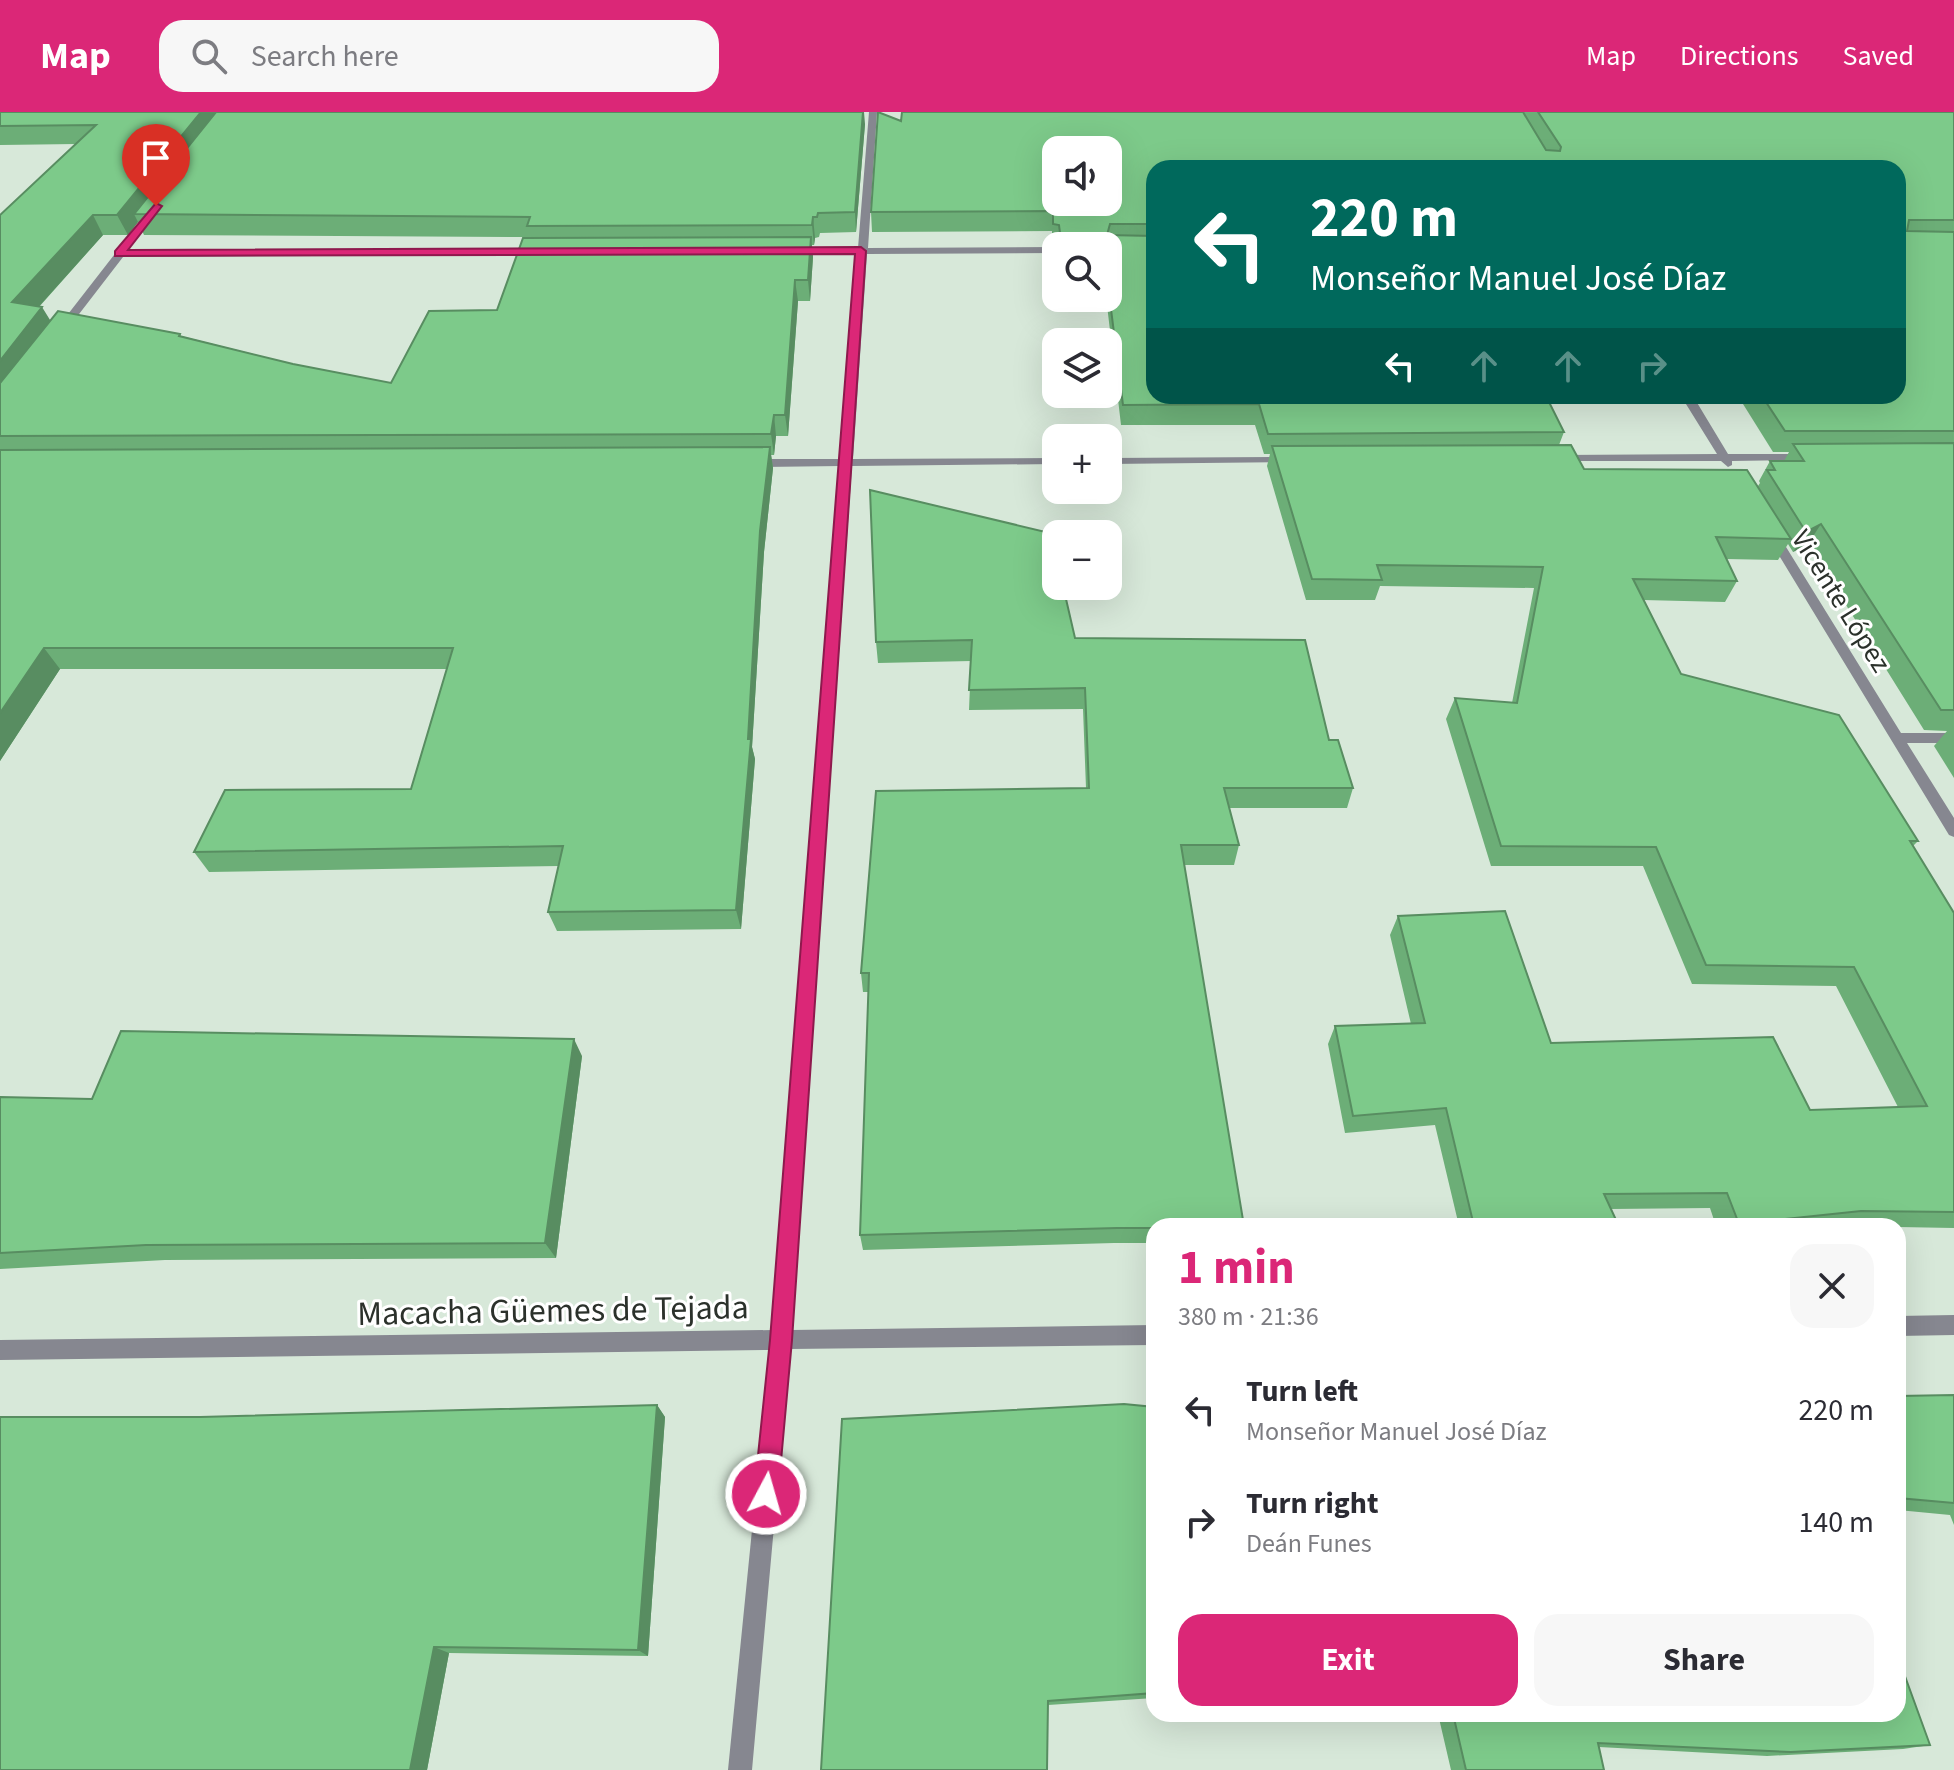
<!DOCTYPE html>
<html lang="en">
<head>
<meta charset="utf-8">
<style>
	body { margin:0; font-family:"Source Sans 3",sans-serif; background:#f7f7f7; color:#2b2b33; height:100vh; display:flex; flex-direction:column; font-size:30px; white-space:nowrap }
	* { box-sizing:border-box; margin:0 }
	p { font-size:26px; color:#7c7c81 }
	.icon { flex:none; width:44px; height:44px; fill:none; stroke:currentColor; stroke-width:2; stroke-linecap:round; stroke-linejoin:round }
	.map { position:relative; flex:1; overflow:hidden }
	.sheet { position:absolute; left:1146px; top:1106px; width:760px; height:504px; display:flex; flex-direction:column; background:#fff; border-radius:24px; box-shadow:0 8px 32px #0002 }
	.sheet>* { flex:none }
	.hud { position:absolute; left:1146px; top:48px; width:760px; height:244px; border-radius:24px; box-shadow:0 8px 32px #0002; background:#00695c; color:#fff; overflow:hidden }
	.tools { position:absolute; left:1042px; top:24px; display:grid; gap:16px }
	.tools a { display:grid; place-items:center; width:80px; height:80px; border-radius:16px; background:#fff; box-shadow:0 8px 32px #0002; font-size:40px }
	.pin { position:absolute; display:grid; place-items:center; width:68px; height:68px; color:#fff; margin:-82px -34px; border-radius:50% 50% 50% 0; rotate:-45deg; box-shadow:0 0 8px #0007 }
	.pin .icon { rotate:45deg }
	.me { position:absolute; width:88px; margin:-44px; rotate:6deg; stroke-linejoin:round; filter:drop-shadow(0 0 6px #0008) }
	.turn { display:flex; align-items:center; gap:28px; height:168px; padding:0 32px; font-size:36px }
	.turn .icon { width:104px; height:104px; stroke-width:2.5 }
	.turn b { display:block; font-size:56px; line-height:68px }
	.lanes { display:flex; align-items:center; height:76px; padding:0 32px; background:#0003; justify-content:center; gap:40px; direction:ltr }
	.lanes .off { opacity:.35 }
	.round { display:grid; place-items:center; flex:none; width:84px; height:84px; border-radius:24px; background:#f7f7f7 }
	.head { display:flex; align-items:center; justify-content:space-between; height:136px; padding:0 32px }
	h1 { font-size:48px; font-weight:700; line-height:60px; color:#db2777 }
	.cta { display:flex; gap:16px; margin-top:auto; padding:16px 32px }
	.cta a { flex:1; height:92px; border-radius:24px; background:#db2777; color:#fff; font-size:32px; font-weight:700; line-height:92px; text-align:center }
	.cta a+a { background:#f7f7f7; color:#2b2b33 }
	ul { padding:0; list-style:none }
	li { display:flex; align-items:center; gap:24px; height:112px; padding:0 32px }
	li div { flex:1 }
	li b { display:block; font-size:30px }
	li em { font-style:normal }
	header { display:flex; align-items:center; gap:48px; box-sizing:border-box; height:112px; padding:0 40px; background:#db2777; color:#fff }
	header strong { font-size:38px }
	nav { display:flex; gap:44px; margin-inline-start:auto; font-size:28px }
	.search { width:560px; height:72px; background:#f7f7f7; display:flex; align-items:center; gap:20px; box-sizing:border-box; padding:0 28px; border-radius:24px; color:#7c7c81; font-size:30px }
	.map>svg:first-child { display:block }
</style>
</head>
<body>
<header>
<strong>Map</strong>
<div class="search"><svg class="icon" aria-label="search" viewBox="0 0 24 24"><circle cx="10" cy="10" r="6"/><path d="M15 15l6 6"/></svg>Search here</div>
<nav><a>Map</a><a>Directions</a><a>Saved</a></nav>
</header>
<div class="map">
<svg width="1954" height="1658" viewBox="0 0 1954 1658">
	<rect width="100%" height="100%" fill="#d7e8d9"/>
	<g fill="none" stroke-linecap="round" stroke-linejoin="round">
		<path fill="#868790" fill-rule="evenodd" d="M869,0h8l-9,136 188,-1v6l-189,1 -14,205 203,-1v6l-204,2 -60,864 362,-5v20l-364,4 -38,421h-24l42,-420 -770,10v-20l772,-10 69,-864 -87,1 -6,-4 6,-4h87l16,-205h-63l-5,-3 5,-3h64z
			M152,97l5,3 -30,39 411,-2 5,3 -5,3 -415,2 -57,74h-8v-4l91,-117z
			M1681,284h12l35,58h76l6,3 -6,3 -72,1v4l-4,2 -7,-6h-161l-6,-3 6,-3 157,-1z
			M1288,345l4,1v4l-184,2v-6z
			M1772,418l6,4 123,199h53v10h-47l47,75v19l-5,-2 -183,-301z
			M1954,1203v20l-56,1v-20z"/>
	</g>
	<path fill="#6cae77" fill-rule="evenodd" d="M0,0l865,12 -9,108 -36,1 -1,4 -4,1 -1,7h-2l1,12 -3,44h-12l-10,135h-12l-2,19h-3l2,13 -9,84 -12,195 3,12 -14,170 -184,2 -9,-19 11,-46 -350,6 -15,-20 217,-63 36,-120h-387l-60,92v-546l76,-71 -76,1zM138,110l6,13 386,2v1l-33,72 -106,73 -98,-19 -112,-28 -1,-2 -130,-13 -11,-14 64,-72h25z
		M902,0h1052v666l-20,-32 13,-15 -23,-1 -116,-186 -15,8 -5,-8 -10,16 -52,-1 11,22 -12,21 -82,-2 38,74 237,167 -5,5 41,67v315l-56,-1v-1h-182l-6,-18 -99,1 6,13 -4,4h-154l-24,-101 -90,8 -17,-89 7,-18 76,-2 -21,-89 8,-19 153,127 259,67 88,-3 -62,-121 -144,-2 -49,-118h-152l-45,-147 9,-21 57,5 22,-115 -154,-2 -5,14h-69l-39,-134 3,-12h-6l-9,-29h-134l-14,-120h-55v-74l-180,1 -1,-20 30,-91zM1154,56h744v228h-160l35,56h16l-5,9h-14l-11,20 1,2 -2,3 -174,-17 -25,-24 5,-13 -18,-36h-392zM1056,134h52v52h-52z
		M1054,437l21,89 254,102 24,48 -6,20h-118l10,37 -5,20h-50l-30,361v17h-40l-251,7 -3,-15 9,-243h-6l-2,-19 225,-185 -3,-79 -114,1 2,-49 -93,2 -2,-21z
		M582,944l-26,202 -391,2 -165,9v-172l92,2z
		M1954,1283v130l-4,-10 -52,-5v-114z
		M657,1293l8,12 -17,239 -199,-3 -22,117h-427l200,-353z
		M1154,1295v291l-106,7 -227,65z
		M1438,1602h460l32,31 -27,4 -136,7 -168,-9 5,23h-153z"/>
	<path fill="#588d61" d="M201,0h24l-91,102 4,8 -10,13 -11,-20z
		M863,0h1l1,12 -9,108 -1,-20z
		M93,103l10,20 -78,87 -13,-20z
		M813,105l2,21 -1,7 -2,-20z
		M811,125l2,20 -3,44 -2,-21z
		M795,168l3,21 -10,135 -3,-21z
		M42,195l13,21 -55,71v-38z
		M774,303l2,21 -2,19 -3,-21z
		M770,335l3,21 -9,84 -12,195 3,12 -14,170 -5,-19 24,-379z
		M1821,412l-13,20 -15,8 13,-20z
		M44,536l16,21 -60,92v-48z
		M574,927l8,17 -26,202 -11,-15z
		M657,1293l8,12 -17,239 -10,-6z
		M434,1535l15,6 -22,117h-17z"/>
	<path fill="#7dca8a" stroke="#588d61" stroke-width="2" fill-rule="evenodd" d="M0,0h201l-84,103h-24l-81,87 30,5 -42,54v-146l96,-90 -96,1z
		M216,0h647l-8,100 -37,1 -1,4h-4l-1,8 -285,1 3,-9 -396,-3z
		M878,0l23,9 1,-9h621l23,38 14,1 1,-4 -23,-35h416v108h-45l-2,11 47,1v199h-169l-23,-35h136v-228h-744v56h-44l-3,11 47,1v160h392l18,36 -296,2 -9,-30 -136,1 -15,-120v-39h-52v38h-3v-48l7,-3 -1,-8 -6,-1v-13l-182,1zM1056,38h52v52h-52z
		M811,125l-3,43h-13l-10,135h-11l-3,19 -771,2v-53l58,-72 122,23 -1,2 114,28 98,19 38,-72 68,-1 26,-72z
		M1954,331v267h-13l-120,-186 -15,8 -39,-62h8l-5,-9h34l-11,-17z
		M1571,333l13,24 163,1 44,69 -75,-2 21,44 -104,-2 48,95 158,41 79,126h-8l44,72v299l-93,-1 -122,13 -12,-31 -123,1 13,28 -143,4 -28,-118 -93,8 -18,-90 90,-3 -27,-107 107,-5 46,132 222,-6 37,73 117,-4 -73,-139 -148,-2 -50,-118 -155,-1 -46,-148 62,5 26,-136 -166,-2 5,15 -70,-1 -40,-133z
		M770,335l-10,84 -12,208h3l-15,171 -188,2 15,-66 -369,6 31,-62 186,-1 42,-141h-409l-44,65v-263z
		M870,378l184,44 2,52h7l12,52 230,2 24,100h9l15,48h-129l15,57h-58l63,381h-90v2h-37l-257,7 9,-262h-8l15,-182 213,-3 -4,-100 -116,2 3,-50 -96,2z
		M121,919l453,8 -29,204 -399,2 -146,8v-156l92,2z
		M1954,1283v108l-56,-5v-102z
		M1124,1292l30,3v286l-106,8 -1,69h-226l21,-351z
		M657,1293l-19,245 -204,-3 -24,123h-410v-353h200z
		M1898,1545l32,88 -139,7 -193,-9 6,27h-138l-13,-56h445z"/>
	<path fill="#db2777" stroke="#8e194d" stroke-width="2" d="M156,91l6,3 -34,44 733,-3 5,4 -74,1089 -14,154 -4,8 -8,4 -8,-4 -4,-8 16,-154 85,-1086 -740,2v-5z"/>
	<g text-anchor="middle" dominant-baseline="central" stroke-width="6" stroke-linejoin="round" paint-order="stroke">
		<g font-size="28" fill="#2b312b" stroke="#fff">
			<text transform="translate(1841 489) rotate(58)">Vicente López</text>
		</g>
		<g font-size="34" fill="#2b312b" stroke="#fff">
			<text transform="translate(553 1199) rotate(-1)">Macacha Güemes de Tejada</text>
		</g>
	</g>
</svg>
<div class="tools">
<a><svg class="icon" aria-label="sound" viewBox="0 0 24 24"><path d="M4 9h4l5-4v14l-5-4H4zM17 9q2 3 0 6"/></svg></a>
<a><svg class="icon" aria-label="search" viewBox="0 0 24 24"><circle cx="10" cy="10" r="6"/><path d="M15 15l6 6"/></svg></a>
<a><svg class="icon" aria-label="layers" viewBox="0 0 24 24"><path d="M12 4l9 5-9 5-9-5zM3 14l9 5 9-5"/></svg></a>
<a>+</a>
<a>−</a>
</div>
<div class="pin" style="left:156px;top:94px;background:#d93025"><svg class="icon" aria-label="arrive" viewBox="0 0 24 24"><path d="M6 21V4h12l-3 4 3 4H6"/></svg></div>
<svg class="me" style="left:766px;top:1382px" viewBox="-20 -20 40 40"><circle r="17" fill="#db2777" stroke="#fff" stroke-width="3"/><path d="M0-11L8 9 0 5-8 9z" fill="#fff"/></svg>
<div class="hud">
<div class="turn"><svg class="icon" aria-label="left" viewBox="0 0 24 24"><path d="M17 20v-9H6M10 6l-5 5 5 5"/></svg><div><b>220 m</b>Monseñor Manuel José Díaz</div></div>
<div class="lanes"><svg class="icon" aria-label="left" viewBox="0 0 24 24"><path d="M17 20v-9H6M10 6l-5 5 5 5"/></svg><svg class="icon off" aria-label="ahead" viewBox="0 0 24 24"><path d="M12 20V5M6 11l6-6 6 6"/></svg><svg class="icon off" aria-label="ahead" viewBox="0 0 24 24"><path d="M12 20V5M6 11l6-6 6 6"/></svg><svg class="icon off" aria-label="right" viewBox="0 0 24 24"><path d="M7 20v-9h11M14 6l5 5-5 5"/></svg></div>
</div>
<section class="sheet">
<div class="head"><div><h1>1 min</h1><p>380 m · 21:36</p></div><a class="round"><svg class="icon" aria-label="close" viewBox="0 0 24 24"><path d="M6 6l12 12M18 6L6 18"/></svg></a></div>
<ul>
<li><svg class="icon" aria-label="left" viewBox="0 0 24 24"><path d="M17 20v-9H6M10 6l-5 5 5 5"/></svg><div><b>Turn left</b><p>Monseñor Manuel José Díaz</p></div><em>220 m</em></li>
<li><svg class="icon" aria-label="right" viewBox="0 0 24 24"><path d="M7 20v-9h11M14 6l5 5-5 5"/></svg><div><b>Turn right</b><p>Deán Funes</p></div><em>140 m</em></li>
</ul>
<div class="cta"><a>Exit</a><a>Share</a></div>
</section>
</div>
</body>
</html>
